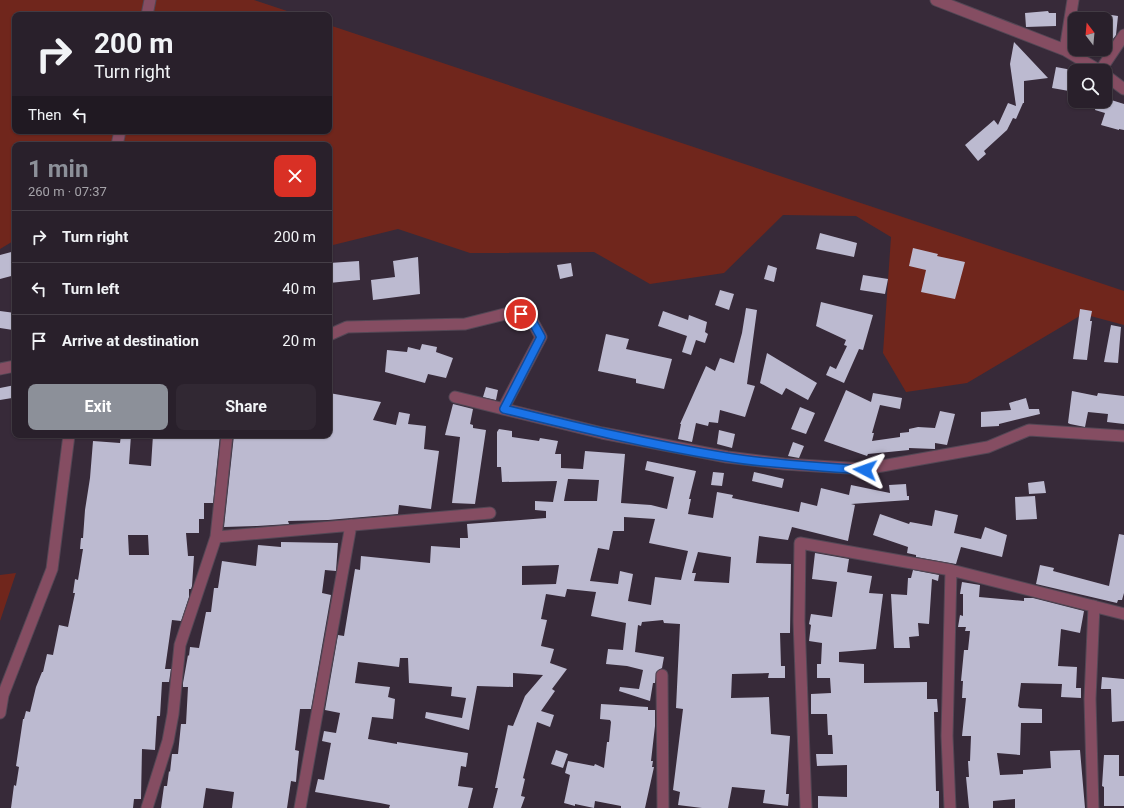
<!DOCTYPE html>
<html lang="en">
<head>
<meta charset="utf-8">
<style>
	body { margin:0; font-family:Roboto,sans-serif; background:#312833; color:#f1f3f6; height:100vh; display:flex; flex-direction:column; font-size:15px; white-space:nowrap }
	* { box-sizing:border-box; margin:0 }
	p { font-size:13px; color:#a5a3a9 }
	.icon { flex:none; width:22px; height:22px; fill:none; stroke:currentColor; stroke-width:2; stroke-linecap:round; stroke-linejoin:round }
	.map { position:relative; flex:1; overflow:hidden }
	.details { position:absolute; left:12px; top:142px; width:320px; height:296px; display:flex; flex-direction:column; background:#29202b; border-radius:8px; box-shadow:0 1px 3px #0004,0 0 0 1px #453e47 }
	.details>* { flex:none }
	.banner { position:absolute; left:12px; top:12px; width:320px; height:122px; border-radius:8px; box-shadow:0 1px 3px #0004,0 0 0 1px #453e47; background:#29202b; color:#f1f3f6; overflow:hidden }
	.needle { width:26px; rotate:344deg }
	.controls { position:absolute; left:1068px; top:12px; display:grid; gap:8px }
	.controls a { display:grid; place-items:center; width:44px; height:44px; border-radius:8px; background:#29202b; box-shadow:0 1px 3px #0004,0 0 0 1px #453e47; font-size:20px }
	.pin { position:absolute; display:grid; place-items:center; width:34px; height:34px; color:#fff; margin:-17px; border:2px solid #fff; border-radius:50%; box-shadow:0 1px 4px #0007 }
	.me { position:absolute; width:44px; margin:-22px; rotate:274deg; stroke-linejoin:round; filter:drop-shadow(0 0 3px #0008) }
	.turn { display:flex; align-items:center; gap:14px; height:84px; padding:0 16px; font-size:18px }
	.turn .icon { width:52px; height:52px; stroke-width:2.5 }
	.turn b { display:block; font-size:28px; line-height:34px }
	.then { display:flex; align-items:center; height:38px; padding:0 16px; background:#0003; gap:8px; font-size:15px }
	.round { display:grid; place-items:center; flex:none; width:42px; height:42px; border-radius:8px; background:#312833 }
	.overview { display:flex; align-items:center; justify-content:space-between; height:68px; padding:0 16px }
	h1 { font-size:24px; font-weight:700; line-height:30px; color:#8c9099 }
	.cta { display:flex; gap:8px; margin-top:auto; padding:8px 16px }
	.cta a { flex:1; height:46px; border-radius:8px; background:#8c9099; color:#fff; font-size:16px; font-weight:700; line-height:46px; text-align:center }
	.cta a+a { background:#312833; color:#f1f3f6 }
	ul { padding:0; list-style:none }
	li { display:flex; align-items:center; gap:12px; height:52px; padding:0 16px; border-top:1px solid #453e47 }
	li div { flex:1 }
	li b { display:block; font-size:15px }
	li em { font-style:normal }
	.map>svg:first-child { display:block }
</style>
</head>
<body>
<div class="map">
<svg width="1124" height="808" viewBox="0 0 1124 808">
	<rect width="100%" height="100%" fill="#372a39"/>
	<path fill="#70261c" d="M0,0h254l45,15h-284v116h314v-106l795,266v34l-41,-11 -116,69 -61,9 -23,-39 8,-116 -35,-21 -73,-1 -59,58 -74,11 -56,-32 -124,1 -72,-24 -69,17v-101h-314v95l-15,9z
		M16,573l-16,48v-46z"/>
	<path fill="#bcbad0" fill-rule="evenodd" d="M1048,11l1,2h7v13l-30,1 -1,-14z
		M1105,14l13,2 -2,19 -7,9h-4z
		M1014,42l34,36 -24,3v22h-1l-7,16 -3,-1 -6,12 -23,21 2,3 -8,7 -13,-16 29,-25 4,5 10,-22 8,3 -6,-42z
		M1056,67l16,3 -3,21 -17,-3z
		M1105,98l19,6v26l-5,-1v1l-18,-5 4,-12 -10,-3 2,-9h8z
		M820,233l37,10 -3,14 -38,-8z
		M913,248l25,6 -1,2 28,6 -10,37 -34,-7 5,-22 -17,-4z
		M15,251v24l-15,4v-24z
		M418,257l2,37 -47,6 -2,-20 24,-3 -2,-16z
		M359,261l1,19 -31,3v-20z
		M571,263l2,13 -13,3 -3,-14z
		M768,265l9,3 -3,14 -10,-3z
		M863,275l25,4 -3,15 -25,-4z
		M720,290l14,4 -5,16 -14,-5z
		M821,302l52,13 -10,35 -4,-1 -15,34 -18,-8 4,-9 6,3 11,-23 -3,-1 2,-5 -30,-14z
		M746,308l11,2 -10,74 8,2 -10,31 -25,-7 -2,13 -9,-1 -1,4 -12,-3 -4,19 -14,-3 3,-15h-1l26,-58 9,5 5,-13 14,5 8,-30z
		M1080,309l12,2 -2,10h2l-5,39 -14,-1z
		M0,311l15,2 -2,17 -13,-2z
		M663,311l25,9 1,-5 18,7 -2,10 3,2 -3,9 -9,-3 -5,15 -9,-3 5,-16 -29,-10z
		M1111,325l10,2 -3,36 -14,-1z
		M606,334l23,5 -3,10 46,10 -8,30 -28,-6v-4l-38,-8z
		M422,344l15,3 -1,5 17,6 -7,20 -18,-4 -3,9 -40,-11 2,-22 20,2 1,-5 12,3z
		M767,353l50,30 -9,17 -22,-12 -4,7 -22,-12z
		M15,385v10l-4,1 1,2 -12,2v-12z
		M486,387l12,3 -2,10 -13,-3z
		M846,390l25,12 2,-9 29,5 -2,11 -20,-4 -8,28h2l-2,8 28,-4v-4l9,-1v-3l9,-2 17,1 5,-17 15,3 -8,31 -12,-2v6l-26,-1v2l-41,4 -1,2 -43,-15z
		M1072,391l25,5 1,-3 26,3v28l-17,-2 1,-8 -20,-2 -3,15 -15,-3 -2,-1z
		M329,393l52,9 -8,18 23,5 3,-13 11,2 -2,10 18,2 -2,23 15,2 -8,58 -32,-4 -1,9 -70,6 -40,1 1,3 -32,2 -33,1 10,-92h95z
		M1026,398l3,11h10l1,5 -41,10v2l-18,1v-15l30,-2 -2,-7z
		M453,404l20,5 -3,15 3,1v3l13,2 -11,74 -23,-1 8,-66 -15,-2z
		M800,407l15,6 -9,21 -15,-5z
		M499,429l13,2v6l27,4 1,-3 18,3 -3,13h6v14l22,1 2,-18 40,3 -4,49 30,2 16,4 7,-32 -29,-7 2,-9 49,10 -7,28h2l-3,15 25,4 4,-26 16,3 -1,3 67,14 2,-10 16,4 4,-18 28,7 2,-10 39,8 -1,-8 17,-1 1,12h2v4l-58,4 4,1 -7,36 -56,-14 -4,13 -29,-4 -3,27 35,1 -1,69h-10l1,33h4v12h-17l1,-5 -37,1 -1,24 38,-1 2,37 19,2 -4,58h3l-1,12 -25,-3 2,-13 -33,-3 -4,21h-26l-24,-3 2,-13 -7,-2 10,-81 -7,-1 4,-84 -16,-1 -1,-3 -21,2 -1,4 -3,-1 -3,27 29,5 -2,11 -6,4 -1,11h-2l-3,18 -31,-10 1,-4 19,2 4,-19 -16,-4 -21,-2 2,-15 15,1 3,-27 -35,-7 5,-24 -29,-3 -2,8 -19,-3 -5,25 6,1 -6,26 13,3 -4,14 17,6 -15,20 3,2 -14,20 13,4 -4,12 -13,-5 -14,56 2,1 -4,17 4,1 -4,11h-28l5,-20h-3l13,-63 5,1 12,-30 18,-21 -30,-2v14l-36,-1 -8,44 -44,-12 1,-6 36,6 4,-20 -15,-2 1,-9 -43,-4 -1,-25h-8l-1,9 -41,-5 -3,21 35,4 -2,10 7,2 -2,20 -21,-2 -4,22 29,5v-2l71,11 -2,14 -5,-1 -3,20 15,2 -5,20h-79l1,-3 -10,-2 -65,-11 3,-13 6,1 7,-37 -9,-2 2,-10 12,2 4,-20 -15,-3 13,-75 6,1 11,-67 5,1 1,-14 69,7 1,-17 29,2v-10h8l-1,-14 79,-6v-7l-11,-1v-9l18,1 4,-21 -55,1 -1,-15h-4v-35zM568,479l31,1 -2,21h-33zM624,517l31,2 -6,24 39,8 -7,29 -26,-3 -4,28 -23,-4 5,-27 -13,-3 -2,13 -28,-3 8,-33 11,2 4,-19h11zM698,552l33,5 -2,26 -35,-2 2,-8h-4zM559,565l-3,19 -34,1v-19z
		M719,430l16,4 -3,14 -15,-4z
		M121,435h10l-2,29 22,2 2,-31h67l-7,68h-9v16h-5v14h-13l2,23h6l-2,30 -1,3h-2v8l-8,24 -9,-1 -7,49h6l-2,13h-7l-2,34h-3l-2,34 -13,-1 -1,50h-7l-1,9h-122l3,-23 2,1 3,-19 -3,-1 7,-47h1l2,-8 4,1 6,-25 6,-15h1l4,-18 6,1 6,-30 9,2 7,-34h-2l2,-14 3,1 5,-31h-3l1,-11h2l2,-28 5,-32 3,-37 27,2zM128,535h20l1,20h-20z
		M793,442l11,4 -5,12 -11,-2z
		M713,472l11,1 -2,13 -11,-1z
		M754,472l30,7 -2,9 -30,-7z
		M1044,481l2,12 -17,1 -1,-11z
		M1035,496l2,23 -21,1 -1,-23z
		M935,510l23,5 -4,18 27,6 4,-12 22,8 -5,22 -41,-10 -5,17 -40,-7v-2l-9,-2 1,-6 -35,-12 7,-21 29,10 1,-2 22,4z
		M1119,534l5,1v58l-2,7h-4l-1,3 -81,-19 4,-19 14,3 -1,3 56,15z
		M281,542l57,1 -2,28 -11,-1 -3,23 9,2 -20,114h-11l-5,41 4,1 -2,19 -1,12 -5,-1 -4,27h-55l2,-16 -28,-4 -3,20h-42l3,-22h3l2,-15 1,1 2,-18h6l3,-30h5l2,-37h-5v-4l5,-28 1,1 1,-9 9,1 7,-36h5l3,-24h4l4,-27 34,5 2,-21 23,2z
		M815,553l34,6 -2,13 25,4 -3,17 14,1 -7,55 -37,3v10l25,2v19l63,-1v17h10l1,13h-4l2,79h3v17h-121v-12l29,1v-32l-30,1 -1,-12h17l-1,-19h-4l-1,-21h-16v-20l20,-1 -1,-15h-13v-14h4l1,-21 -13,-2 2,-16 -2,-1 2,-10 21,3 5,-35 -25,-3z
		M913,570l26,5 -1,6 -6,-2 -3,45 -11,-1 1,13 -10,1 1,11h-16l-3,-54 16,1 1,-17h3z
		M962,582l18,3 -1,12 45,4v-3h9l51,13 -4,22 -19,-4 -3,37 19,1 -1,21h5v10l-20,-1 1,-13 -41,-1 -3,23 2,2 22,1v14h-21l-1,32 -23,-2 3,22 23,-1v-4l28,-2 -1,-17 30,-1 5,58h-70v-9l-22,2v7h-24l-3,-31h3l-1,-16h2l1,-25h-9l4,-38h-4l1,-17h-2l3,-31h4l2,-19h-5l1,-4h-8l2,-12 3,1v-22h-3z
		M1102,677l22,2v42l-12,1 -1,-33h-10z
		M601,704l47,3v3h7v16l-4,35h2l-1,6h2l-9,41h-24v-2l-26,-5 -1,7 -19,-4v2l-11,-3 6,-28 -5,-2 3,-12 26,5 1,-2 9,4 3,-26h2l2,-20 -1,-2 -10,-1z
		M556,750l12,4 -5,14 -12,-4z
		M1104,755h15v21h5v30h-20v-19l-2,-1z"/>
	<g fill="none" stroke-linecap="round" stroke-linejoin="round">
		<defs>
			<path id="minor" d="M936,0l129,50 35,21
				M1065,50l8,-50
				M1100,71l24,-36
				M1105,75l19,14
				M329,335l18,-8 118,-3 48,-12 17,5 11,20 -38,72
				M0,369l15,-3
				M455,397l147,36 125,24 57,7 81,5 123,-22 41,-17 95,6
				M216,537l274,-24
				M662,675l1,133
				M147,808l21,-67 5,-27 7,-69 36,-108 11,-102
				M300,808l51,-283
				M806,808l-7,-187 1,-78 151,27 173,44
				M950,808l-3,-72 4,-166
				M1093,808l-3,-109 4,-93"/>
			<path id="tertiary" d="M147,15l3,-15
				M117,145l3,-14
				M0,713l3,-18 49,-126 17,-134"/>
		</defs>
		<use href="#minor" stroke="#534755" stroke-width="13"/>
		<use href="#tertiary" stroke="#534755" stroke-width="13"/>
		<use href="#minor" stroke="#854d62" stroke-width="11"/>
		<use href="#tertiary" stroke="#854d62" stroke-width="11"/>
	</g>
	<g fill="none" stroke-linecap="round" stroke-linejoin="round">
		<defs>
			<path id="route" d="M521,314l9,3 11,20 -37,72c73,18 147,36 222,48 46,8 93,9 139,13"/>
		</defs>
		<use href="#route" stroke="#114b97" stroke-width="10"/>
		<use href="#route" stroke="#1a73e8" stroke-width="7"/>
	</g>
</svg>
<div class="controls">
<a><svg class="needle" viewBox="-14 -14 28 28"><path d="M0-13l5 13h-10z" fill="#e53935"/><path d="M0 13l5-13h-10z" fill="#a5a3a9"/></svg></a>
<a><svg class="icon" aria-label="search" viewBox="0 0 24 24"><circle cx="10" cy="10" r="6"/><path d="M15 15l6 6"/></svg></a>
</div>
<div class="pin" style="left:521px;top:314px;background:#d93025"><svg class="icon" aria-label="arrive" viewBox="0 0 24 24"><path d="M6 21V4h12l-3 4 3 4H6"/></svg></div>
<svg class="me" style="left:865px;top:470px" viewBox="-20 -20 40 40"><path d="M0-17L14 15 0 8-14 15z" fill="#1a73e8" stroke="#fff" stroke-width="4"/></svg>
<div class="banner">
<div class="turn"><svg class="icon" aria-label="right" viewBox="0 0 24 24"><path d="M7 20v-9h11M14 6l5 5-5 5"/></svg><div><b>200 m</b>Turn right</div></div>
<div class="then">Then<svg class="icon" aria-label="left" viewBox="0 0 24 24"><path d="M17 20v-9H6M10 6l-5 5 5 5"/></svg></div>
</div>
<section class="details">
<div class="overview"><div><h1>1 min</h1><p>260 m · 07:37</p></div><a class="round" style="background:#d93025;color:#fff"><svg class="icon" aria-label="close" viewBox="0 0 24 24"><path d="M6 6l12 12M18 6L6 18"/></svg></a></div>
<ul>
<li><svg class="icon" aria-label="right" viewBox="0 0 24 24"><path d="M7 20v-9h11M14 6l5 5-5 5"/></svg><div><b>Turn right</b></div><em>200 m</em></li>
<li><svg class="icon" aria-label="left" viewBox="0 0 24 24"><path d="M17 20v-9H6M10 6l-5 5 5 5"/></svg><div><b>Turn left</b></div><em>40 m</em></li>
<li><svg class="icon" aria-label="arrive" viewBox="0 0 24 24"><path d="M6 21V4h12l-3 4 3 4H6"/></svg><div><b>Arrive at destination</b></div><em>20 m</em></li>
</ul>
<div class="cta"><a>Exit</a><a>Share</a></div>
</section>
</div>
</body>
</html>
